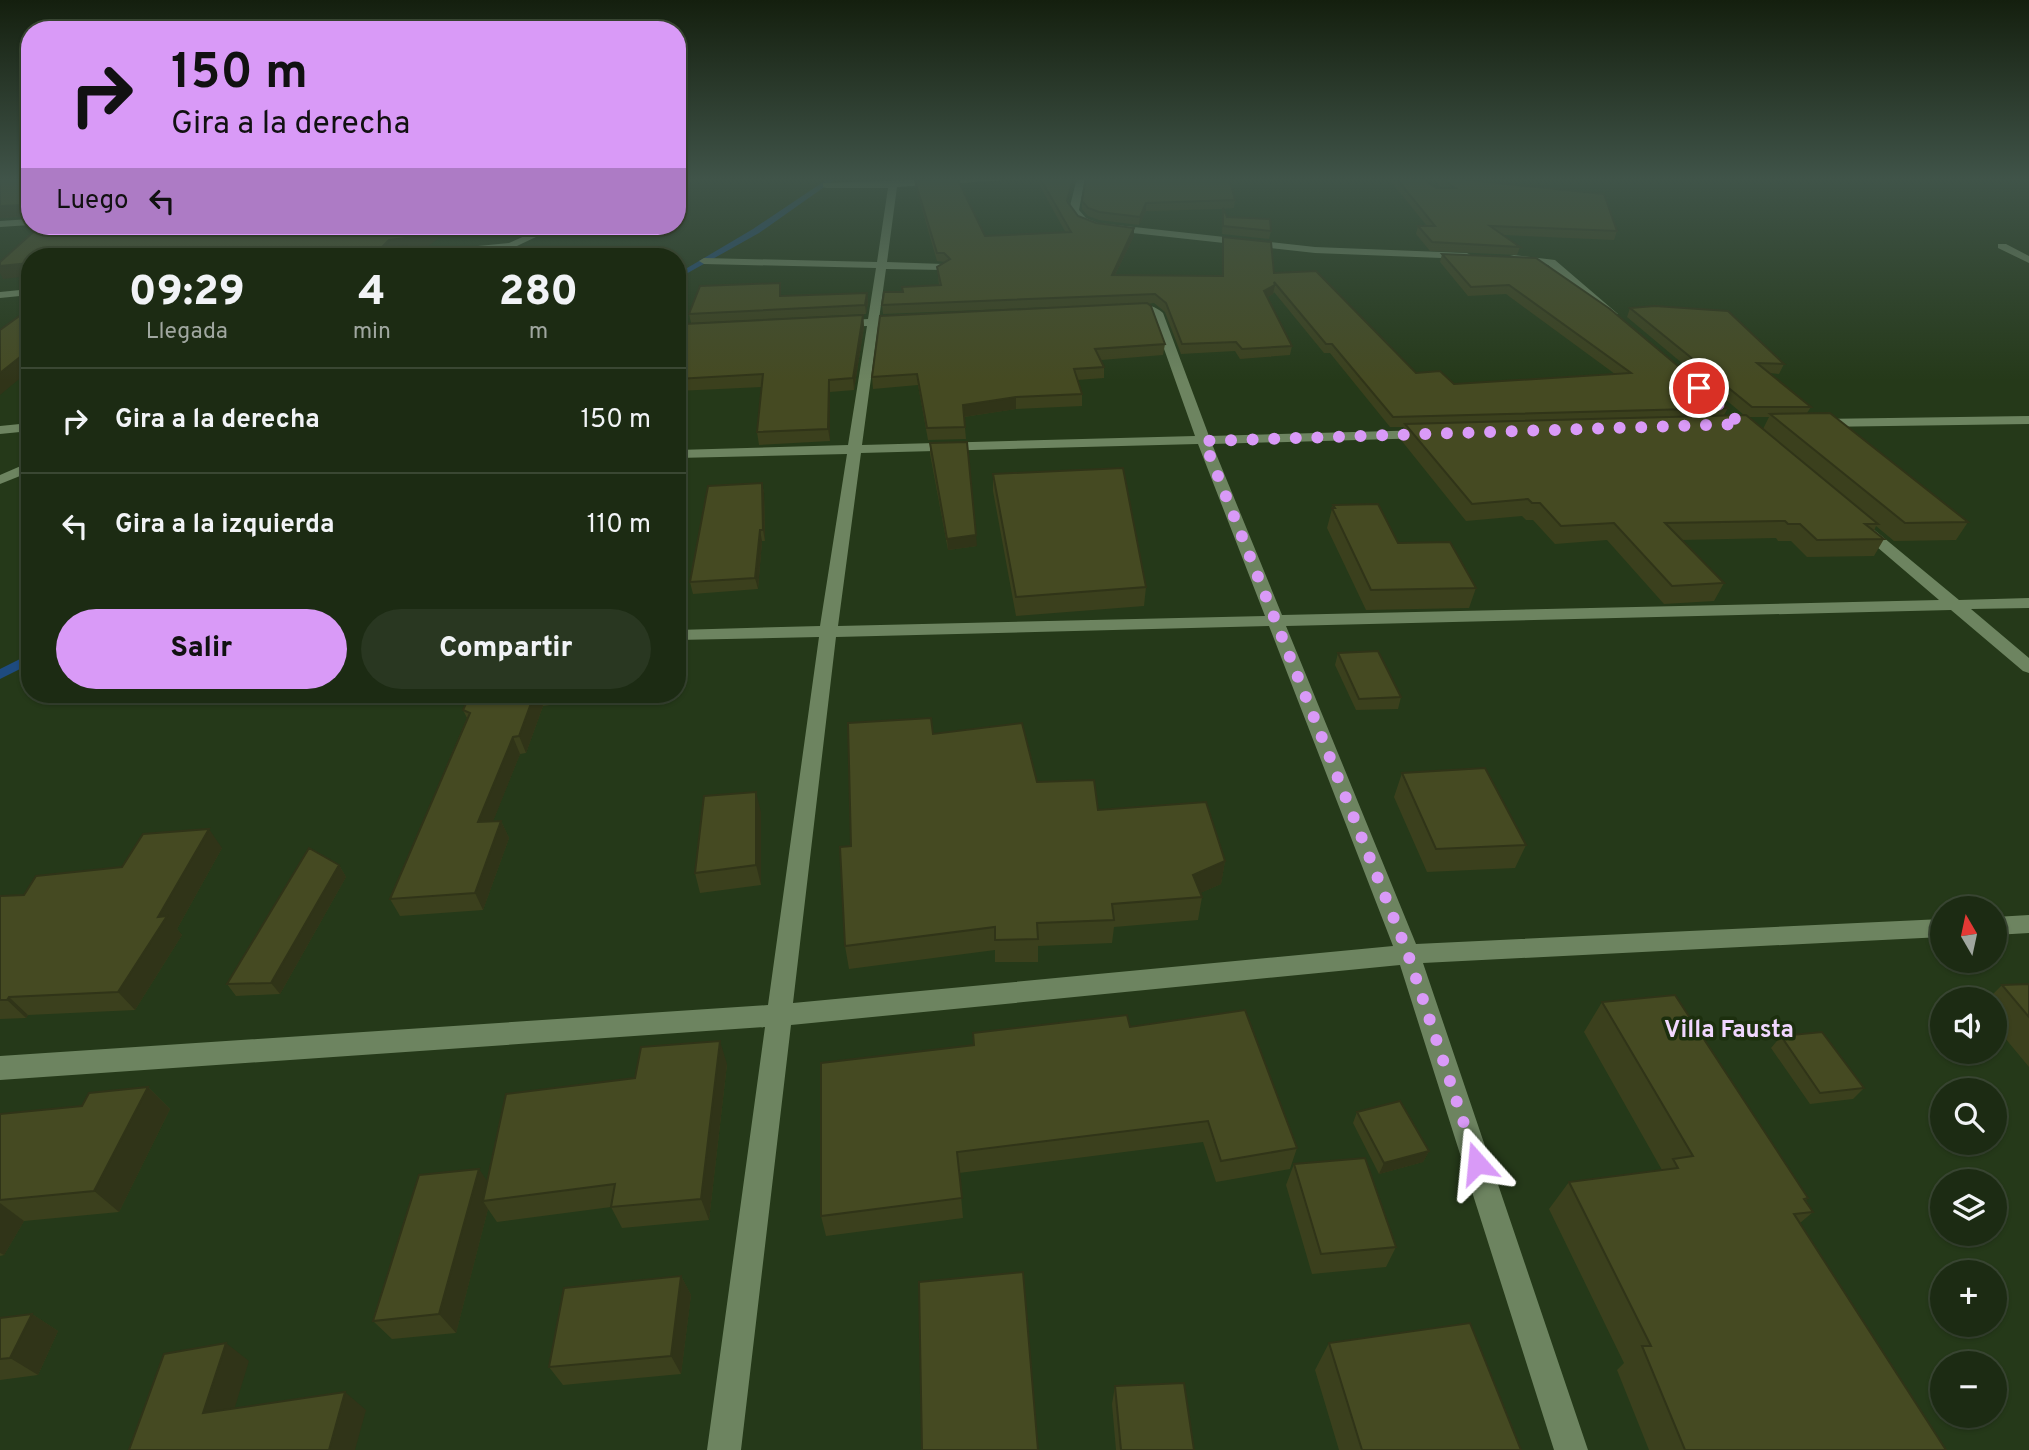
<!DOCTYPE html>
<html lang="es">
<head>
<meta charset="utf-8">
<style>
	body { margin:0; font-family:Overpass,sans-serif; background:#293721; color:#f1f3f6; height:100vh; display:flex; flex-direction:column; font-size:26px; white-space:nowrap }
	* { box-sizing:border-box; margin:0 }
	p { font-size:23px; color:#a0a7a0 }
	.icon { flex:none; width:38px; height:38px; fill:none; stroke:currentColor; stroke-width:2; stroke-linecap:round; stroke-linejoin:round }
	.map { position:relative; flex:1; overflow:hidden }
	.side { position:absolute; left:21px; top:248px; width:665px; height:455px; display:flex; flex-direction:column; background:#1c2b13; border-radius:28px; box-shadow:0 2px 5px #0004,0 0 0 2px #3a4733 }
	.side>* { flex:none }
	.guide { position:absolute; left:21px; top:21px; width:665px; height:214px; border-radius:28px; box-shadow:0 2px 5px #0004,0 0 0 2px #3a4733; background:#d99af7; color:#111; overflow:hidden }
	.needle { width:46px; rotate:351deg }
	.fabs { position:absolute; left:1930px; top:896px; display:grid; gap:14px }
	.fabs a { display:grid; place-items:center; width:77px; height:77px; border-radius:50%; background:#1c2b13; box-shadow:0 2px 5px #0004,0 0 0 2px #3a4733; font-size:35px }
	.pin { position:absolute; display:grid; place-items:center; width:60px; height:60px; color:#fff; margin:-30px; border:4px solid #fff; border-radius:50%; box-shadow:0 2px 7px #0007 }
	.me { position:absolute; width:77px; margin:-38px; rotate:342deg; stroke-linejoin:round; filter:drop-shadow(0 0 5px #0008) }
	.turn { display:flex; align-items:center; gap:24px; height:147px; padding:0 35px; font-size:32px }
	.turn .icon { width:91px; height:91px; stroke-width:2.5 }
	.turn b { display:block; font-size:49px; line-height:60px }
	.then { display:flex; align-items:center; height:66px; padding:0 35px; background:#0003; gap:14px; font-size:26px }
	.eta { display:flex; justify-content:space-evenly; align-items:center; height:119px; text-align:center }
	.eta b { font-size:42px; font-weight:800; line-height:49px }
	.primary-button { display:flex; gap:14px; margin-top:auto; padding:14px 35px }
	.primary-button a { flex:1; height:80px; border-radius:42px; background:#d99af7; color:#111; font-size:28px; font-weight:800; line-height:80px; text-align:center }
	.primary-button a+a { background:#293721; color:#f1f3f6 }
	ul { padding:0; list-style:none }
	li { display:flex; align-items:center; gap:21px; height:105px; padding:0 35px; border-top:2px solid #3a4733 }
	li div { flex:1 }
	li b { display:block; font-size:26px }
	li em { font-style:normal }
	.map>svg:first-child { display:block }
</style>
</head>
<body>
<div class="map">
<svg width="2029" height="1450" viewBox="0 0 2029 1450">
	<rect width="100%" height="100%" fill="#253919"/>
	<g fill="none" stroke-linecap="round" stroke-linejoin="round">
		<path fill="#1e4b7f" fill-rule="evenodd" d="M829,178h8l-78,55 -82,46v-5l76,-45z
			M30,654v10l-30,15v-10z"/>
		<path fill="#6d8460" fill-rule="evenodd" d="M974,178h64l-141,9 -10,75 56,2 5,3 -5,3 -57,-1 -7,50 24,-1 6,3 -6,3 -25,2 -16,119 333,-9 -43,-121c-10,-7 -23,0 -32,-7 12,-7 32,-5 43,5l46,123 219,-6 7,4 -7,4 -216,6 70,171 657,-15 -83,-71 -3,-3 8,-5 5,2 93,77 70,-2v10l-58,1 58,49v15l-6,-2 -72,-61 -665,16 130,318 526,-25v18l-519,26 165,487h-34l-154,-485 -609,60 -50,425h-34l58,-423 -765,53v-24l768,-51 51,-368 -142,3v-10l143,-4 27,-172 -170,4v-8l171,-5 19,-119 -28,1 -6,-3 6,-3 29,-2 8,-51 -172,-4 -5,-3 5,-3 173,4 11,-74h-62l-3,-1v-4zM1198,444l67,172 -427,10 23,-173zM1269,626l124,320 -600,57 43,-366z
			M1077,178h8l-6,32 7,8 12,5 217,24 152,6 5,3 -5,3 -152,-6 -219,-24 -16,-7 -11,-12z
			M30,219v6l-30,2v-6z
			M547,226h12l-59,28 -5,-3 -70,6h-35l5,-3 114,-11z
			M1998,244h8l23,12v7l-31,-15z
			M1514,255l41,5 63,54 -10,2 -60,-51 -38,-5v-4z
			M30,289v6l-30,3v-6z
			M2029,416v8l-210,3 -7,-4 7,-4z
			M2029,915v18l-34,2v-18z"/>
		<path fill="#6d8460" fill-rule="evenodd" d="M30,423v8l-30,3v-8z
			M30,462v10l-30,12v-9z"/>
	</g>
	<path fill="#3b401d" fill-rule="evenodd" d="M30,178v38l-30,2z
		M1037,178h38l-7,25 10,13 18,7 38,13 -19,39 107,1 1,-39 193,136 38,11 161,-10 -109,-80 -38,2 -28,-34 2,-8 94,4 192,150 -4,7h20l-117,-98 3,-9 154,56 -5,10 -9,-1 41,34 -4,6 161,109 -12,18 -62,1 -18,-15 -2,5 10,8 -10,17 -67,1 -16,-16h-13l-2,-3 -95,2 43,43 -10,18 -50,3 -57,-64 -52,4 -22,-24h-7l-4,-4 -56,5 -65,-81 3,-13h-14l-60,-74h-6l-50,-61 -1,2 -5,3 24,49 -2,9 -50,4 -5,-8 -54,3 -16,-42 -11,-9 -6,1 17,40 -2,11 -62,5 3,7v11l-27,2 5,14v12l-66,3 -52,8 2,22 -38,1 -10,-55 -45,4 -1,-12 179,-70 -168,7 -1,-9 21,-13 36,-7 -2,-18 8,-5 -8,-1 -21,-73 -1,-7 70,55 81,-3 -29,-52zM1749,417h20l-6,12z
		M1388,178h34l14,10h6l-5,-3 2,-7h10l168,53 -3,9 -111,-5 17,12 -3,8 -87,-4 -14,-17 2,-8h9z
		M1235,200l-1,8 -11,1 4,8 44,14 -2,8 -47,-5 1,-25 -77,2 -7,14 -40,-5 -11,-4 -6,-7v-8z
		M780,283l1,13 86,-3 1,9 -2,12 -175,9 -2,-9z
		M863,315l1,12 -10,63 -24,2v49l-71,4 -2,-13 5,-45 -85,4v-59z
		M930,443l47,103 -29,4 -18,-96z
		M993,474l153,113 -2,19 -128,10 -23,-125z
		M762,483l2,10 1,48h-3l-4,48 -65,5 -3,-12z
		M1333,505l143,83 -7,20 -103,2 -39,-82z
		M1338,653l63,44 -3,12 -42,1 -21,-45z
		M470,695h83l-3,10 -7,1 -17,47 -6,1 -27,67h8l8,17 -26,72 -83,6 -10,-17 77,-181 -4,-8z
		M933,734l165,76 127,51 -4,23 -21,9 2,4 -4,23 -84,7 -2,16 -74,3v16h-43v-12l-146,19 -4,-23 6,-100z
		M1402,773l124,72 -11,23 -88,4 -33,-75z
		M761,812v73l-61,8 -5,-20z
		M222,848l-45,81 5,6 -47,75 -107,5 -2,3 -26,1v-123l24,-1z
		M339,865l7,12 -66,117 -44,2 -9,-12z
		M2029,984v83l-34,-41v-27h-7l14,-14z
		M1602,1002l206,196 -2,2 7,12 -13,11 146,227h-297l-32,-80 7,-7 -75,-154 20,-27 93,-12 -78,-138z
		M1130,1027l167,121 -7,21 -74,13 -13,-40 -244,31 4,45 -137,18 -5,-20 152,-171v-12z
		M1781,1036l83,52 -11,11 -43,5 -39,-56z
		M727,1064l-18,156 -87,8 -11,-21 -114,15 -9,-13 -32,124 -64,6 -19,-18 114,-139 148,-104z
		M148,1087l22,22 -51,103 -95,9 -20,34 -4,1v-142l82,-8z
		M1357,1112l72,39 -6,11 -44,12 -26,-51z
		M1294,1164l102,83 -10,20 -74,7 -26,-89z
		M681,1276l10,19 -10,79 -118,11 -14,-18z
		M32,1314l26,17 -20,44 -38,5v1v-63z
		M1329,1343l192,107h-182l-24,-80z
		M1115,1386l79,64h-78l-4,-46z"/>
	<path fill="#303418" d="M1073,178h2l-9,31 1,-8z
		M1146,203v8l-7,14 1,-8z
		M23,205l7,11 -30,2v-12z
		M436,226h52l-3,8 -45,3 -14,11 -18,2 2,7h-17l-10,-11 6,-6z
		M1134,228v8l-23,47 1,-8z
		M30,263v13l-27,3 -3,-6v-7z
		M1275,285l-2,9 -10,6 1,-9z
		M867,293l1,9 -2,12 -1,-9z
		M863,315l1,12 -10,63 -1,-12z
		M30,349v21l-30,25v-22z
		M829,380l1,12v49l-2,-12z
		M1016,397v12l-53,8v-12z
		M762,483l2,10 1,48 -2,-11z
		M760,530l2,11 -4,48 -3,-11z
		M976,535l1,11 -29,4 -1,-11z
		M534,695h4l5,11 -17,47 -7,-17z
		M546,695h7l-3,10z
		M513,737l7,17 -34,85 -8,-17z
		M756,792l5,20v73l-5,-20z
		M501,821l8,17 -26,72 -8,-17z
		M209,829l13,19 -45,81 5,6 -47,75 -17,-18 40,-75z
		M1225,861l-4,23 -32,14 4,-23z
		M339,865l7,12 -66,117 -9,-11z
		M9,997l19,18 -2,3 -19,-18z
		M720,1041l7,23 -18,156 -8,-21z
		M148,1087l22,22 -51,103 -25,-21z
		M1429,1151l-6,11 -44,12 5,-11z
		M479,1169l14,21 -10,11 5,8 -32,124 -17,-19z
		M0,1203l24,18 -20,34 -4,-2z
		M681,1276l10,19 -10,79 -10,-18z
		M32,1314l26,17 -20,44 -28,-17z
		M226,1343l23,18 -21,69 -25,-17z
		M345,1392l21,18 -11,40h-26z"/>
	<path fill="#454a22" stroke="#303418" stroke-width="2" d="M0,178h30v30h-4l-3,-3 -23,1z
		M957,178l28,58 86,-4 -31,-54h33l-6,23 11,15 18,7 38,5 -22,47 111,1v-39l48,5 3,31 42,-2 100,102 24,-2 14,13 177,-11 -122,-88 -38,2 -29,-33 94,4 74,51 118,99 -335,9 -61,-73h-6l-52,-62 1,3 -11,6 28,55 -50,3 -6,-7 -54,2 -16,-41 -11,-9 -273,11 2,-13h19l-1,-5 39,-2 -4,-18 13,-8 -6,-6h-7l-22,-72z
		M1086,178h143l6,22 -89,3 -6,14 -41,-5 -11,-4 -6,-7z
		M1396,178h26l14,10h19l-14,-10h8l155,16 13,37 -127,-5 30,21 -88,-5 -14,-16h17z
		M1223,208l4,9 43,2 1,12 -48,-5z
		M40,226h396l-14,10 -33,4 -6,6 24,1 -14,10h-363v6l-30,3v-4z
		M780,283v13l87,-3 -2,12 -176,9 11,-28z
		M1147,303l4,3 14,38 -70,5 9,18 -30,2 8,25 -66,3 -53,8 2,22 -38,1 -10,-54 -45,3 8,-61z
		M1655,306l73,5 56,53 -27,-1 54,44h-59l-122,-99z
		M25,312l5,6v31l-30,24v-43z
		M863,315l-10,63 -24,2 -1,49 -71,3 6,-58 -86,5v-47h4l3,-8z
		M1830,413l138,109 -63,1 -135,-109z
		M1746,415l132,109h-13l19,15 -67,1 -17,-16h-12l-3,-3 -120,2 59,60 -52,3 -58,-63 -53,3 -21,-23h-8l-4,-4 -56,5 -67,-80z
		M967,442l9,93 -29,4 -17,-96z
		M1123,468l23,119 -130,10 -23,-123z
		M762,483l1,47h-3l-5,48 -65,4 18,-96z
		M1378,504l20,39 52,-1 26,46 -105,2 -39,-82h3l-2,-3z
		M1378,651l23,46 -42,2 -21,-46z
		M470,695h64l-15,41 -6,1 -35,85 23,-1 -26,72 -85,6 80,-186 -7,-3z
		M931,718l2,16 89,-11 15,59 57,-2 4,30 108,-8 19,59 -32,14 9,22 -90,7 2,16 -77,3 1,16 -43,1v-13l-150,19 -5,-99 11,-1 -3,-123z
		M1485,768l41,77 -90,4 -34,-76z
		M756,792v73l-61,8 9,-77z
		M209,829l-51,88 9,-1 -49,76 -109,5 -2,3h-7v-104l24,-1 12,-19 86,-9 21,-33z
		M309,848l30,17 -68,118 -44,1z
		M2029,984v33l-27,-32z
		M1675,995l133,203 -4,1 9,13 -19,2 152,236h-261l-43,-104h9l-82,-164 109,-14 -5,-9 20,-3 -91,-154z
		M1245,1010l52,138 -76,13 -13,-40 -251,31 5,46 -141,18v-153l153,-18 -1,-12 154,-18 3,12z
		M1822,1032l42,56 -44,5 -39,-57z
		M720,1041l-19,158 -90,8 4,-23 -132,17 23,-107 129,-16 6,-31z
		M148,1087l-54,104 -94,9v-86l82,-8 7,-13z
		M1400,1101l29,50 -45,12 -27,-51z
		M1365,1158l31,89 -75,7 -27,-90z
		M479,1169l-40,145 -66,7 46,-146z
		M1023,1272l15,178h-116l-3,-168z
		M681,1276l-10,80 -122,11 15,-79z
		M32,1314l-22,44 -10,1v-41z
		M1470,1323l51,127h-159l-33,-107z
		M226,1343l-23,70 142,-21 -16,58h-200l35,-96z
		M1184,1383l10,67h-73l-6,-64z"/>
	<linearGradient id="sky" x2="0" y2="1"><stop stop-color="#141f0e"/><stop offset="0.47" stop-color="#405449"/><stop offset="1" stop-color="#405449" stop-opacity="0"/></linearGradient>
	<rect width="2029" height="381" fill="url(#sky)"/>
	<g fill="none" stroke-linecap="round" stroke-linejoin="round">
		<path stroke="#d99af7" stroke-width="12" stroke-dasharray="0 21.6" d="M1477,1163l-69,-209 -204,-513 537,-17 -42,-36"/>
	</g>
	<g text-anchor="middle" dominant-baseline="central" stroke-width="7" stroke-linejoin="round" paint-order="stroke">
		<g font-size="24" font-weight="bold" fill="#f1d7ff" stroke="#1c2f0e">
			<text x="1729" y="1031">Villa Fausta</text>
		</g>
	</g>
</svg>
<div class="fabs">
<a><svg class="needle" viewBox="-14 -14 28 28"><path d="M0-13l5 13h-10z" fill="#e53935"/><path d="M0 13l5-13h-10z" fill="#a0a7a0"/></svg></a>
<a><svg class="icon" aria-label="sound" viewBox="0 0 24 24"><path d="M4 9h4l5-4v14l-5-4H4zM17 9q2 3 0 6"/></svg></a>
<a><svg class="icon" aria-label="search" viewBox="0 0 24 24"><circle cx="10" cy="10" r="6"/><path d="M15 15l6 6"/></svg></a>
<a><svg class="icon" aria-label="layers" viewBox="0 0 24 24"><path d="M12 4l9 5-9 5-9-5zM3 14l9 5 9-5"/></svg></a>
<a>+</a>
<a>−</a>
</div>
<div class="pin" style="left:1699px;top:388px;background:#d93025"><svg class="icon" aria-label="arrive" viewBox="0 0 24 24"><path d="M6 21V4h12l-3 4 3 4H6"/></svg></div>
<svg class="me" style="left:1477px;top:1163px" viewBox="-20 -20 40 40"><path d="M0-17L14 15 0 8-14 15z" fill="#d99af7" stroke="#fff" stroke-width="4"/></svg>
<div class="guide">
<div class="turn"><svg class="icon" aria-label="right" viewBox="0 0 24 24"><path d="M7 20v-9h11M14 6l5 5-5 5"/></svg><div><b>150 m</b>Gira a la derecha</div></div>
<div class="then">Luego<svg class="icon" aria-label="left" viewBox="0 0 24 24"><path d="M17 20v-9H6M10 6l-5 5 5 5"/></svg></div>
</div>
<section class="side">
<div class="eta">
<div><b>09:29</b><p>Llegada</p></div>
<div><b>4</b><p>min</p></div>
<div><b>280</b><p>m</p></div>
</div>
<ul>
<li><svg class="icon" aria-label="right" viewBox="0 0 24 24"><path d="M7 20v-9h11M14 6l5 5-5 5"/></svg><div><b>Gira a la derecha</b></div><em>150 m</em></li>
<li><svg class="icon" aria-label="left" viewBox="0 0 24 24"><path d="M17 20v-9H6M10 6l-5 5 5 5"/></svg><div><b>Gira a la izquierda</b></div><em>110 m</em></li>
</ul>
<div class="primary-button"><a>Salir</a><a>Compartir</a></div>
</section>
</div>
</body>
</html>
